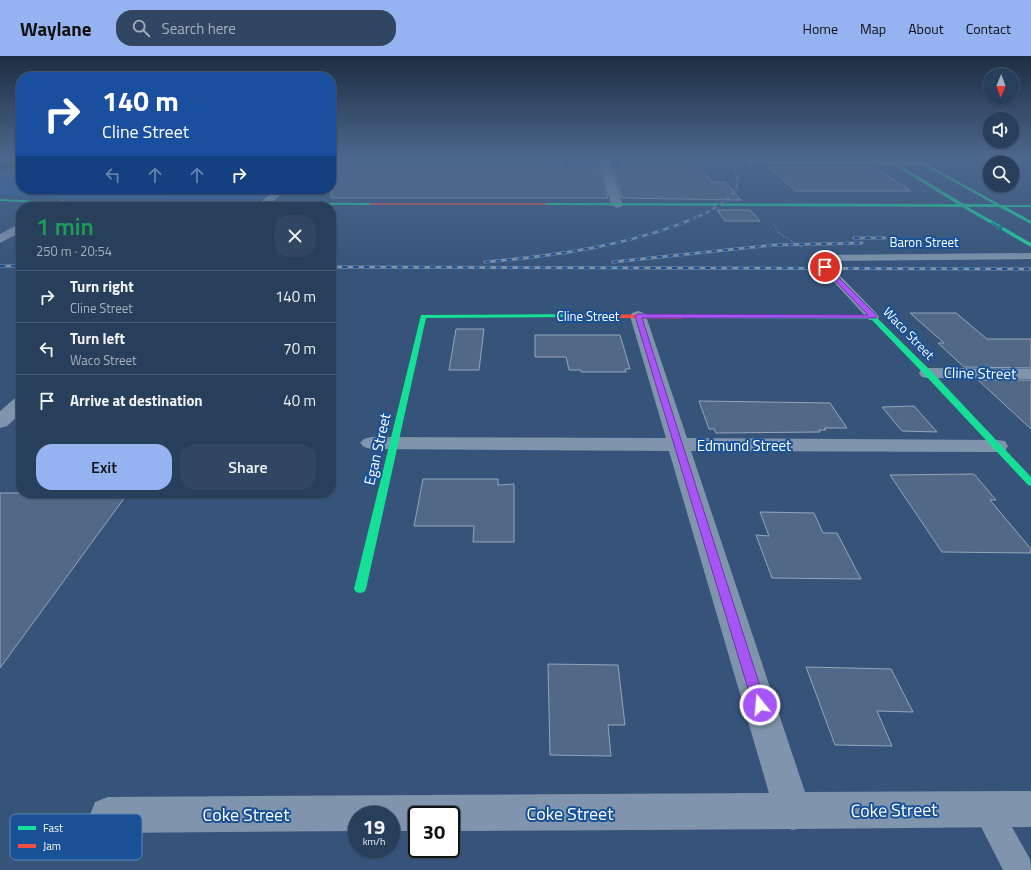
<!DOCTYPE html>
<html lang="en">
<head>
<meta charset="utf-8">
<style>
	body { margin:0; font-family:"Titillium Web",sans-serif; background:#304662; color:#f1f3f6; height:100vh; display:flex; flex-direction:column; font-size:15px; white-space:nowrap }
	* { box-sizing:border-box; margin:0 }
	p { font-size:13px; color:#a5afbb }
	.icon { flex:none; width:22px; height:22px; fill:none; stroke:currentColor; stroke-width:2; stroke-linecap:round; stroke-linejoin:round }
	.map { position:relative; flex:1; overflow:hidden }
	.sheet { position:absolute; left:16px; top:146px; width:320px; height:296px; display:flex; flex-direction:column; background:#283f5c; border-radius:16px; box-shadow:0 1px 3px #0004,0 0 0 1px #445872 }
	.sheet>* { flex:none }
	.hud { position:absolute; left:16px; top:16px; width:320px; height:122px; border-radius:16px; box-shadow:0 1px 3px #0004,0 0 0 1px #445872; background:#1a4fa0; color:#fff; overflow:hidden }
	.needle { width:26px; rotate:181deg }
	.buttons { position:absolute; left:983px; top:12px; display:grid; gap:8px }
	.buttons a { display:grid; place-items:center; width:36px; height:36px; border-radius:50%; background:#283f5c; box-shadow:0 1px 3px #0004,0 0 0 1px #445872; font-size:20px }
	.speed { position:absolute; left:348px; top:750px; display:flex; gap:8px; font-size:20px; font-weight:700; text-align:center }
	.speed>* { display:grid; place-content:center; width:52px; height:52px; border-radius:50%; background:#283f5c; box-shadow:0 1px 3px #0004,0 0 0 1px #445872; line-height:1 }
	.speed small { font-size:10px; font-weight:400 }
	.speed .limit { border:2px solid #111; border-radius:6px; background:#fff; color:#111 }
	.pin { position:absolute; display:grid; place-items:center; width:34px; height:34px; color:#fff; margin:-17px; border:2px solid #fff; border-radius:50%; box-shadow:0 1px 4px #0007 }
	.me { position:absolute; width:44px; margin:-22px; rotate:343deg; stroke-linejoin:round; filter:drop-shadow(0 0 3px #0008) }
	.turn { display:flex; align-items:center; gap:14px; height:84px; padding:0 20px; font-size:18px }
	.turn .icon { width:52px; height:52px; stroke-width:2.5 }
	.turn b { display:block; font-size:28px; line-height:34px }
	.lanes { display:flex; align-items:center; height:38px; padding:0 20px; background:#0003; justify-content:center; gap:20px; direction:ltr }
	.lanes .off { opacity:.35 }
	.round { display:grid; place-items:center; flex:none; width:42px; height:42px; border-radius:16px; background:#304662 }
	.headline { display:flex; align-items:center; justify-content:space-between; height:68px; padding:0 20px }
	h1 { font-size:24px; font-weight:600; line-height:30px; color:#1e9e55 }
	.primary-button { display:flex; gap:8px; margin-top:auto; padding:8px 20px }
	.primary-button a { flex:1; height:46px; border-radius:16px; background:#95b2f1; color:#111; font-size:16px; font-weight:600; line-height:46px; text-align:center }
	.primary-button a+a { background:#304662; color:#f1f3f6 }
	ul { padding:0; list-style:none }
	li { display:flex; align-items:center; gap:12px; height:52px; padding:0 20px; border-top:1px solid #445872 }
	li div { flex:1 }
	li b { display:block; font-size:15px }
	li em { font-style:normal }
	header { display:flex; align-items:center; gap:24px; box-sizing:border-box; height:56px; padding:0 20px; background:#95b2f1; color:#111 }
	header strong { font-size:19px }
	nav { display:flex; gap:22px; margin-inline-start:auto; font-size:14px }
	.search { width:280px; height:36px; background:#304662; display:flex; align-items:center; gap:10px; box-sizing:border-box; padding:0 14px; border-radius:16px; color:#a5afbb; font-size:15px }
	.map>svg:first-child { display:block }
</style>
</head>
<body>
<header>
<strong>Waylane</strong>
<div class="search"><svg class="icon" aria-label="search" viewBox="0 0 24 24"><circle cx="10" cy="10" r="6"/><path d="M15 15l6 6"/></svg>Search here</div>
<nav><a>Home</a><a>Map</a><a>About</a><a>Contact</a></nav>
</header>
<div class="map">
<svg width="1031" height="814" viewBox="0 0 1031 814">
	<rect width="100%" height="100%" fill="#36547a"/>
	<path fill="#2562aa" d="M21,112v21h253l-11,10 -204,-1 -59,-3v-24z"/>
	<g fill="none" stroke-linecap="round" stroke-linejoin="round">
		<path fill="#133e75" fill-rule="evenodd" d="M21,108v2l-21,3v-2z"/>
	</g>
	<path fill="#516987" stroke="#94a5ba" d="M620,103h75l17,23h13l16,18 -119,-2 -9,-30h11z
		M331,104h229l2,8h38l8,30h-277z
		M768,111h105l38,24h-115z
		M717,154h33l10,11h-35z
		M910,257h46l31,26h44v29l-67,-1 -26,-24h6z
		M456,273h28l-5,41h-30z
		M535,279h85l10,34h-5l1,3h-45v-2h-12l-3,-13h-31z
		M978,324h53v49z
		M699,345l131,2 17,25h-23l2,2h-7l1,2 -104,1 -2,-4h-5z
		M914,350l23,26 -35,-1 -20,-24z
		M974,418l22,26h-6l41,49v4l-89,-1 -52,-77z
		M423,423h75v6l16,-1v58h-41l1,-16h-60z
		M0,437h128l-128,175z
		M760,456l54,1 9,20h14l24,46 -89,-1 -16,-43 13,1z
		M548,608l70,1 7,60h-17l3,31 -61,-1z
		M806,611l85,2 22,43 -36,-1 15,35 -57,-1z"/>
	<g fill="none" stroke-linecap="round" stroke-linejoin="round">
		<path stroke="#8094ad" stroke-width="1" stroke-dasharray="1 1.5" stroke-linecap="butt" d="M0,119l21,-2"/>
		<path stroke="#8094ad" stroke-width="1.5" stroke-dasharray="1 2" stroke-linecap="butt" d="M774,168l5,9 24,15"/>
		<path fill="#8094ad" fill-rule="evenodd" d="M1031,197v6l-205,2 51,53 2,3 -2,3h-8l-57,-62 5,-3z
			M986,739l10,4 34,60 1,11h-28l-31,-61 4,-10z"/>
		<path fill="#8094ad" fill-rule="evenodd" d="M599,103h9l15,46 -2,2 -4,1 -6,-3z
			M752,103h170l5,3 -5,3 -173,-1 -2,-2 2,-2z
			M275,133h11l-17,17h-8l-2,-2 2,-2z
			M63,144l6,3c-5,6 -13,4 -20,4l2,-2z
			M21,167v9l-21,11v-9z
			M638,255l6,2 2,3 41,122 310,2 8,1 3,5 -3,5 -8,1 -306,-1 114,341 226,-1v36l-234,2 -4,1 -4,-1 -338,2v-16h-34v16h-26v-16h-34v16l-249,2 -13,-5 -5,-13 5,-13 13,-5 661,-4 -100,-342 -298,-2 -7,-2 -4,-4 4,-4 7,-2 295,1 -36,-122 2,-3z
			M928,312l103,1v10l-103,-1 -6,-1 -3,-4 3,-4z
			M21,341v16l-14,13 -7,2v-17l14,-12z"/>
		<path fill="#16e098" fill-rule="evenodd" d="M885,103h4l75,45h30l-81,-45h4l84,46h30v2h-25l25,14v3l-32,-17h-31l63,36v4l-69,-40 -417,-2 -2,-1 2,-1 412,1z
			M0,143l63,3 308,1 2,1 -2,1 -308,-1 -63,-3z
			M573,258l2,1v2l-149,1 -60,271 -2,3 -4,1 -4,-1 -2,-3 67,-274z
			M681,259l194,1 56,55 100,106v9l-3,-1 -103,-110 -54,-56 -192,-1 -1,-1z"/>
		<path fill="#f24e42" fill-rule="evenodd" d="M371,147h174l2,1 -2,1h-176z
			M573,258l108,1 3,2 -3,2 -110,-2v-2z"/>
		<defs>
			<path id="rail-far1" d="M348,103h236
				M695,162c12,-5 44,-21 43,-37 0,-8 -6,-16 -11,-22"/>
			<path id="rail" d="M854,182h31
				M485,206c69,-6 148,-17 212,-45
				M613,206l160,-17 89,-2
				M0,210h21
				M331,211l700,2"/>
		</defs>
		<use href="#rail-far1" stroke="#7f94ac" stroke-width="2"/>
		<use href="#rail" stroke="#7f94ac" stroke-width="3"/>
		<use href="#rail-far1" stroke="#195197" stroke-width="1.5" stroke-dasharray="4" stroke-linecap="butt"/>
		<use href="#rail" stroke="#195197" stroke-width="2" stroke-dasharray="5.5" stroke-linecap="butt"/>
	</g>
	<defs><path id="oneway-shaft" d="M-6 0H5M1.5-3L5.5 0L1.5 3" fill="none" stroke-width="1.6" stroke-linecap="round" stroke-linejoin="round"/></defs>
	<use stroke="#187c97" href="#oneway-shaft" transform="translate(997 170) rotate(30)"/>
	<linearGradient id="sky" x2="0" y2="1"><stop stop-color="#1e2e43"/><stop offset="0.47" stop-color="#4c678d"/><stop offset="1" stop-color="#4c678d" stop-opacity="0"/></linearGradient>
	<rect width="1031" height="217" fill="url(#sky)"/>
	<path fill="#a855f7" stroke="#6d37a1" d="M823,210h4l49,49v3h-234l124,387 -2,4 -4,1 -5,-1 -2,-4 -118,-389 3,-2 230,1 -45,-47z"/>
	<g text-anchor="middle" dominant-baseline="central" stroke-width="4" stroke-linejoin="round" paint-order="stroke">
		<g font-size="13" fill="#fff" stroke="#195197">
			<text x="924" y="186">Baron Street</text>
			<text x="588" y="260">Cline Street</text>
			<text transform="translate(909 277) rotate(46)">Waco Street</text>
		</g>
		<g font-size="15" fill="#fff" stroke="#195197">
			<text transform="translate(980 317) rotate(1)">Cline Street</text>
			<text x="744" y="389">Edmund Street</text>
			<text transform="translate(377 393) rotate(-77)">Egan Street</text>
		</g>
		<g font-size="18" fill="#fff" stroke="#195197">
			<text transform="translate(894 754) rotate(-1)">Coke Street</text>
			<text x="570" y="757">Coke Street</text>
			<text x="246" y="758">Coke Street</text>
		</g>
	</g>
	<rect x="10" y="758" width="132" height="46" rx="6" fill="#195197" stroke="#5e85b6" stroke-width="1"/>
	<rect x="18" y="770" width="18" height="4" fill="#16e098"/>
	<rect x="18" y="788" width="18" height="4" fill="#f24e42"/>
	<g font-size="11" fill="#fff">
		<text x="43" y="776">Fast</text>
		<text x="43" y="794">Jam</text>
	</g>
</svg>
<div class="buttons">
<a><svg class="needle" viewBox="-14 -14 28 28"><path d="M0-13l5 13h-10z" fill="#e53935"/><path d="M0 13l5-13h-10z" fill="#a5afbb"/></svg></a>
<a><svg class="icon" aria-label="sound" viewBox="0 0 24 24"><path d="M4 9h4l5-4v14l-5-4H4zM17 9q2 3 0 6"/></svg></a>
<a><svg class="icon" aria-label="search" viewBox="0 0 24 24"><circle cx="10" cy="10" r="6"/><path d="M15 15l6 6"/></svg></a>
</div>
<div class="speed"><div>19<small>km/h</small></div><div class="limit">30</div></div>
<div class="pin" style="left:825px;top:211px;background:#d93025"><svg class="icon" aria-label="arrive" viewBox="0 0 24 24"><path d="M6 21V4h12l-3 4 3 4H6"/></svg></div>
<svg class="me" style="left:760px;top:649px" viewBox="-20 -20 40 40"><circle r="17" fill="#a855f7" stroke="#fff" stroke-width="3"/><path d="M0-11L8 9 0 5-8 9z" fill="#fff"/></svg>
<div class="hud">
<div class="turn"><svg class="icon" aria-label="right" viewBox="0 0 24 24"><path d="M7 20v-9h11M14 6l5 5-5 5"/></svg><div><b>140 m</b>Cline Street</div></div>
<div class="lanes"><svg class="icon off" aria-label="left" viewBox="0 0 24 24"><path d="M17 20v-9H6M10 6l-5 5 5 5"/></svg><svg class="icon off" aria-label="ahead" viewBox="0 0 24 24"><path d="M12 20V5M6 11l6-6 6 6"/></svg><svg class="icon off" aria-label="ahead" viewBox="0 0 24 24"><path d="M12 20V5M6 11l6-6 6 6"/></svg><svg class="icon" aria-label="right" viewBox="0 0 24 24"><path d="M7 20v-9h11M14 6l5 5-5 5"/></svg></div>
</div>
<section class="sheet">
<div class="headline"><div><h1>1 min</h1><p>250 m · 20:54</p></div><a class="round"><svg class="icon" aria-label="close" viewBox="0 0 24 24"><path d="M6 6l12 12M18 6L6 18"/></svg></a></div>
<ul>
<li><svg class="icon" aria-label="right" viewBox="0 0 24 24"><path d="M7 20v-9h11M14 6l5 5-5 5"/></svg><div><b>Turn right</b><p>Cline Street</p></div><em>140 m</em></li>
<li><svg class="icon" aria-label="left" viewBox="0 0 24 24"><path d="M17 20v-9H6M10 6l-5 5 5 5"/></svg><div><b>Turn left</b><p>Waco Street</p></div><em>70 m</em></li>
<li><svg class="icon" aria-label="arrive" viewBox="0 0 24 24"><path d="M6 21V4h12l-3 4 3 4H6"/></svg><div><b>Arrive at destination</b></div><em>40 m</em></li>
</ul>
<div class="primary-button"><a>Exit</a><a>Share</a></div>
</section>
</div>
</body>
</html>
